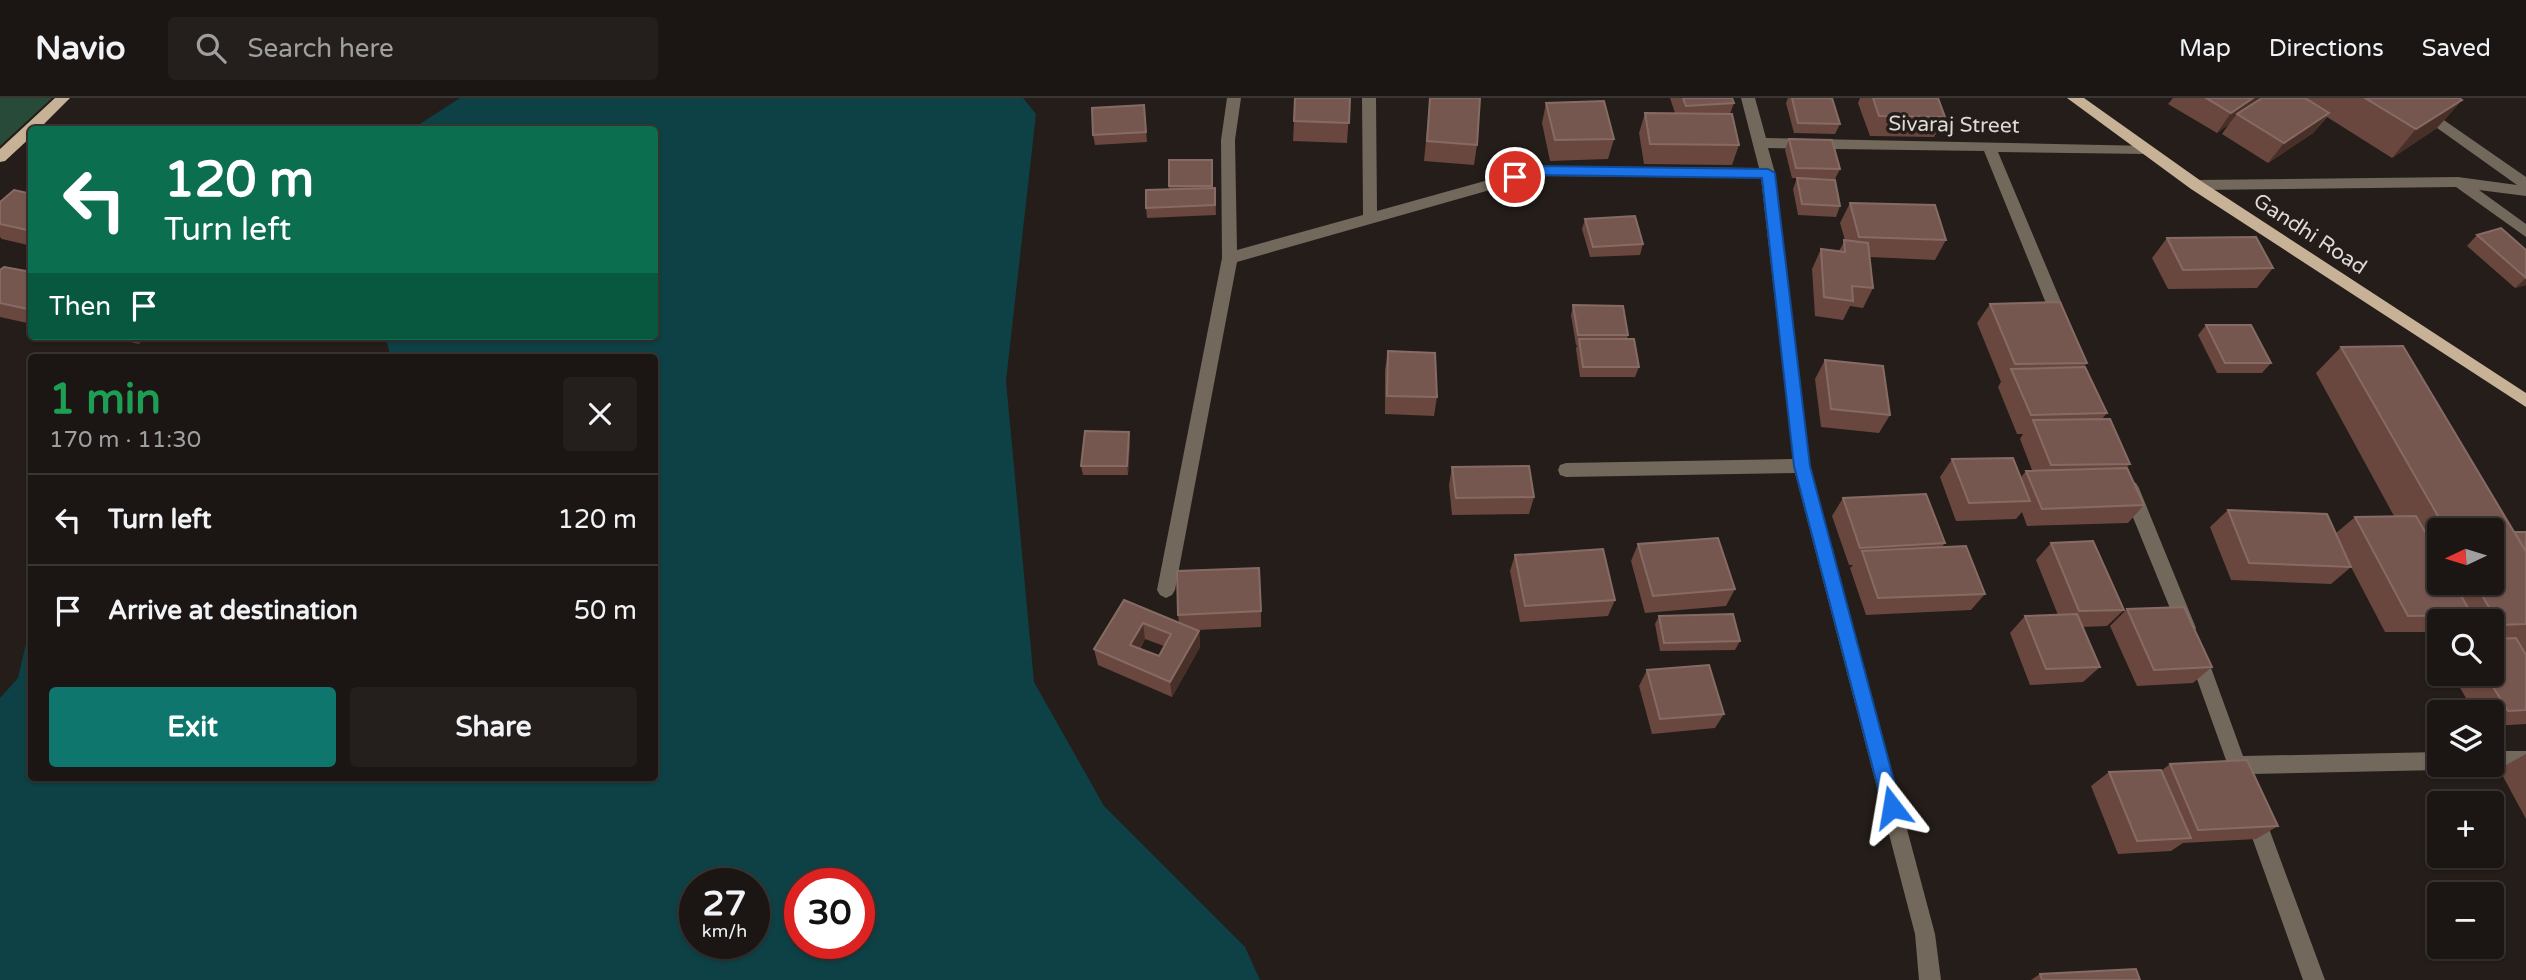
<!DOCTYPE html>
<html lang="en">
<head>
<meta charset="utf-8">
<style>
	body { margin:0; font-family:"Varela Round",sans-serif; background:#241f1c; color:#f1f3f6; height:100vh; display:flex; flex-direction:column; font-size:26px; white-space:nowrap }
	* { box-sizing:border-box; margin:0 }
	p { font-size:23px; color:#a09fa0 }
	.icon { flex:none; width:38px; height:38px; fill:none; stroke:currentColor; stroke-width:2; stroke-linecap:round; stroke-linejoin:round }
	.map { position:relative; flex:1; overflow:hidden }
	.panel { position:absolute; left:28px; top:256px; width:630px; height:427px; display:flex; flex-direction:column; background:#1b1613; border-radius:7px; box-shadow:0 2px 5px #0004,0 0 0 2px #393533 }
	.panel>* { flex:none }
	.hud { position:absolute; left:28px; top:28px; width:630px; height:214px; border-radius:7px; box-shadow:0 2px 5px #0004,0 0 0 2px #393533; background:#0b6e4f; color:#fff; overflow:hidden }
	.needle { width:46px; rotate:266deg }
	.controls { position:absolute; left:2427px; top:420px; display:grid; gap:14px }
	.controls a { display:grid; place-items:center; width:77px; height:77px; border-radius:7px; background:#1b1613; box-shadow:0 2px 5px #0004,0 0 0 2px #393533; font-size:35px }
	.speed { position:absolute; left:679px; top:770px; display:flex; gap:14px; font-size:35px; font-weight:700; text-align:center }
	.speed>* { display:grid; place-content:center; width:91px; height:91px; border-radius:50%; background:#1b1613; box-shadow:0 2px 5px #0004,0 0 0 2px #393533; line-height:1 }
	.speed small { font-size:18px; font-weight:400 }
	.speed .limit { border:10px solid #d22; background:#fff; color:#111 }
	.pin { position:absolute; display:grid; place-items:center; width:60px; height:60px; color:#fff; margin:-30px; border:4px solid #fff; border-radius:50%; box-shadow:0 2px 7px #0007 }
	.me { position:absolute; width:77px; margin:-38px; rotate:346deg; stroke-linejoin:round; filter:drop-shadow(0 0 5px #0008) }
	.turn { display:flex; align-items:center; gap:24px; height:147px; padding:0 21px; font-size:32px }
	.turn .icon { width:91px; height:91px; stroke-width:2.5 }
	.turn b { display:block; font-size:49px; line-height:60px }
	.then { display:flex; align-items:center; height:66px; padding:0 21px; background:#0003; gap:14px; font-size:26px }
	.round { display:grid; place-items:center; flex:none; width:74px; height:74px; border-radius:7px; background:#241f1c }
	.headline { display:flex; align-items:center; justify-content:space-between; height:119px; padding:0 21px }
	h1 { font-size:42px; font-weight:800; line-height:52px; color:#1e9e55 }
	.primary-button { display:flex; gap:14px; margin-top:auto; padding:14px 21px }
	.primary-button a { flex:1; height:80px; border-radius:7px; background:#0f766e; color:#fff; font-size:28px; font-weight:800; line-height:80px; text-align:center }
	.primary-button a+a { background:#241f1c; color:#f1f3f6 }
	ul { padding:0; list-style:none }
	li { display:flex; align-items:center; gap:21px; height:91px; padding:0 21px; border-top:2px solid #393533 }
	li div { flex:1 }
	li b { display:block; font-size:26px }
	li em { font-style:normal }
	header { display:flex; align-items:center; gap:42px; box-sizing:border-box; height:98px; padding:0 35px; background:#1b1613; border-bottom:2px solid #393533 }
	header strong { font-size:33px }
	nav { display:flex; gap:38px; margin-inline-start:auto; font-size:24px }
	.search { width:490px; height:63px; background:#241f1c; display:flex; align-items:center; gap:18px; box-sizing:border-box; padding:0 24px; border-radius:7px; color:#a09fa0; font-size:26px }
	.map>svg:first-child { display:block }
</style>
</head>
<body>
<header>
<strong>Navio</strong>
<div class="search"><svg class="icon" aria-label="search" viewBox="0 0 24 24"><circle cx="10" cy="10" r="6"/><path d="M15 15l6 6"/></svg>Search here</div>
<nav><a>Map</a><a>Directions</a><a>Saved</a></nav>
</header>
<div class="map">
<svg width="2526" height="882" viewBox="0 0 2526 882">
	<rect width="100%" height="100%" fill="#241d19"/>
	<path fill="#284b39" d="M0,0h52l-52,48z"/>
	<path fill="#0d4145" fill-rule="evenodd" d="M460,0h563l13,16 -30,267 28,301 70,124 141,141 15,33h-1260v-282l18,-20 13,-56 1,155h622v-420h-263l-6,-21h269v-206l-242,-1zM695,786h59v59h-59zM800,786h59v59h-59z"/>
	<g fill="none" stroke-linecap="round" stroke-linejoin="round">
		<path fill="#72685b" fill-rule="evenodd" d="M1227,0h14l-6,42 2,110 126,-35 -1,-117h14l1,113 162,-45 220,2 -18,-70h14l11,40 384,8 2,3 -7,5 -147,-2 72,171 -8,6 -8,-6 -70,-172 -216,-3 7,25 35,293 125,468 6,46h-22l-4,-46 -120,-461 -229,4 -6,-2 -2,-5 2,-5 6,-2 227,-4 -32,-281 -222,-2 -302,86 -62,328 -3,5 -6,3 -6,-3 -3,-5 65,-332 -1,-118z
			M2395,0h17l114,79v19l-47,-6 47,34v13l-70,-50 -260,3 -7,-5 7,-5 262,-3 59,8z
			M2130,383l6,2 3,5 57,140 -3,6 -6,2 -6,-2 -3,-6 -57,-140 3,-5z
			M2197,548l7,2 2,6 37,102 197,-4v13h8l-1,2 -7,3 -190,4 3,8 -3,6 -7,3 -7,-3 -48,-134 2,-6z
			M2492,653h34v18h-34l-7,-3 7,-1z
			M2254,708l7,2 3,7 61,165h-22l-59,-165 3,-7z"/>
		<path fill="#c7b297" fill-rule="evenodd" d="M55,0h15l-32,32h-6v6l-27,25 -5,1v-13z
			M2067,0h17l117,83 325,212v14l-335,-218z"/>
	</g>
	<path fill="#69473e" fill-rule="evenodd" d="M1350,0l-3,45 -54,-2 1,-20z
		M1430,0l47,47 -3,20 -50,-4z
		M1670,0h62l2,5 -4,11 9,31 -7,20 -88,-1 -5,-31 6,-20h30z
		M1788,0h44l8,26 -5,10 -41,-1 -8,-30z
		M1860,0h78l7,19 -11,20 -64,-1 -12,-33z
		M2173,0h286l3,2 -25,28 -45,30 -65,-41 -14,16 -45,30 -46,-29 7,-10 -12,9 -49,-29z
		M1546,5l68,36 -6,20 -58,2 -8,-38z
		M1144,7l3,37 -52,3 -2,-10z
		M1789,41l51,30 -5,10 -32,-1 37,28 -4,11 -38,-2 -5,-26 4,-11h-5l-7,-28z
		M1169,62h43l1,28h2l1,27 -69,3 -1,-10 23,-19z
		M32,96v52l-30,-7 -2,-2v-35z
		M1850,105l96,37 -11,20 -65,-3 3,31 -10,20 -13,-2 -7,14 -28,-4 -3,-47 9,-20 18,2 6,-11 -5,-17z
		M1585,121l58,25 -3,11 -50,2 -8,-28z
		M2477,137l49,15v35l-11,3 -48,-42z
		M2167,140l106,30 -16,20 -89,1 -16,-31z
		M0,172l32,2v52l-32,-7z
		M1990,206l97,59 -3,4 23,46 -5,6 28,45 -4,4 18,37 -16,18 -101,3 -5,-14 -6,7 -60,2 -16,-44 12,-18 69,18 5,-6 6,-1 -12,-31 3,-5h-6l-19,-47 3,-5 -24,-59z
		M1573,207l55,30 -1,4 12,28 -4,10h-55l-4,-28 1,-4h-1l-5,-30z
		M2206,227l65,38 -9,10h-45l-19,-38z
		M107,238h39l-7,8z
		M2341,249l173,185h12v192l-34,2v-14h-18l-22,-38h40v-53h-52v11h-55l-34,-65 -20,17 -100,-4 -21,-53 18,-17 108,23 19,-16 39,-1 -78,-143zM2440,432h52v53h-52z
		M1388,253l49,46 -3,19 -49,-2v-44z
		M1825,262l65,55 -11,18 -58,-6 -6,-48z
		M1130,343l-2,34h-45l-2,-9z
		M1452,369l82,30 -5,17 -77,1 -3,-30z
		M1843,400l102,45 -4,5 44,46 -14,16 -105,5 -16,-47 3,-3h-4l-17,-49z
		M2051,445l73,67 -17,16 -25,1 18,40 -17,15 -53,3 -20,-52 15,-17 33,-1 -22,-55z
		M1638,446l97,45 -9,17 -81,7 -14,-52z
		M1515,457l100,45 -7,16 -88,6 -10,-51z
		M1124,502l55,23 -1,-8 83,-4v16l-64,3 2,1 1,16 -28,50 -74,-32 -4,-16zM1145,541l19,7 -5,10 -19,-7z
		M2127,511l85,58 -19,16 -56,3 -27,-60z
		M1659,518l81,25 -5,9 -75,1 -5,-27z
		M1647,572l77,44 -9,14 -63,6 -13,-48z
		M2526,656v65l-27,-50z
		M2170,666l108,62 -22,13 -73,4 -12,8 -53,3 -27,-68 18,-14 52,-1z
		M2040,876l100,6h-109z"/>
	<path fill="#483029" d="M2253,0h9l-25,16 -8,10 -12,9 14,-20z
		M2462,2l-25,28 -45,30 24,-29z
		M2329,15l-16,20 -45,30 16,-20z
		M2526,180v7l-11,3z
		M130,238h16l-7,8z
		M1129,334l1,9 -2,34 -1,-9z
		M1143,525l2,16 -12,21 -3,-15z
		M1199,533l1,16 -28,50 -2,-15z"/>
	<path fill="#76574f" stroke="#866b64" stroke-width="2" fill-rule="evenodd" d="M1295,0h55l-1,25 -55,-2z
		M1430,0h50l-3,47 -50,-4z
		M1683,0h49l2,5 -48,3z
		M1792,0h40l8,26 -42,-1z
		M1873,0h65l7,19 -66,-1z
		M2206,0h47l-22,15z
		M2262,0h43l24,15 -45,30 -47,-29z
		M2365,0h94l3,2 -46,29z
		M1604,3l10,38 -59,1 -9,-37z
		M1144,7l2,27 -53,3 -1,-27z
		M1645,15l87,1 7,31 -89,-1z
		M1789,41l43,1 8,29 -44,-1z
		M1169,62h43v26h-43z
		M1797,80l38,2 5,26 -38,-2z
		M1215,90v17l-69,3v-18z
		M14,92l18,4v37l-32,-7v-22z
		M1850,105l85,2 11,35 -87,-3z
		M1635,118l8,28 -50,3 -8,-28z
		M2501,130l25,22v28l-49,-43z
		M2256,139l17,31 -90,2 -16,-32z
		M1844,142l24,3 5,45 -21,-2 1,15 -29,-4 -3,-48 24,3z
		M4,169l28,5v38l-32,-7v-33z
		M2060,204l27,61 -72,1 -25,-60z
		M1573,207l50,1 5,29h-50z
		M2206,227h45l20,38h-46z
		M1579,241h55l5,28h-56z
		M2403,248l123,206v72l-27,1 -24,-42h17v-53h-46l-105,-183z
		M1388,253l47,2 2,44 -50,-1z
		M1825,262l58,6 7,49 -59,-6z
		M2085,269l22,46 -76,2 -20,-46z
		M2110,321l20,45 -79,1 -18,-45z
		M1085,333l44,1 -2,34h-46z
		M2013,360l17,43 -61,2 -17,-44z
		M1529,368l5,31 -78,1 -4,-31z
		M2127,370l17,37 -102,4 -16,-38z
		M1926,396l19,49 -85,5 -17,-50z
		M2228,412l99,4 24,53 -102,-4z
		M2416,418l24,42v25h14l18,32 -64,1 -53,-99z
		M2514,434h12v20l-9,-16z
		M1718,440l17,51 -82,7 -15,-52z
		M2093,443l31,69 -45,1 -28,-68z
		M1966,448l19,48 -107,4 -16,-47z
		M1603,451l12,51 -90,6 -10,-51z
		M1259,470l2,43 -83,4 -1,-44z
		M1124,502l75,31 -29,51 -76,-33zM1143,525l28,11 -12,22 -29,-11z
		M2184,509l28,60 -58,3 -27,-61z
		M1733,516l7,27 -76,2 -5,-27z
		M2077,516l23,53 -54,2 -21,-53z
		M2516,540l10,17v55l-18,1 -23,-37h7v-35z
		M1709,567l15,49 -64,5 -13,-49z
		M2247,662l31,66 -80,4 -28,-66z
		M2161,672l30,68 -54,3 -28,-69z
		M2136,871l4,11h-98l-2,-6z"/>
	<path fill="#1a73e8" stroke="#114b97" stroke-width="2" d="M1539,68l229,3 7,4 35,293 91,341 -2,6 -7,2 -6,-2 -3,-6 -89,-341 -32,-288 -223,-3 -24,7 -7,-5 2,-3z"/>
	<g text-anchor="middle" dominant-baseline="central" stroke-width="7" stroke-linejoin="round" paint-order="stroke">
		<g font-size="21" fill="#dfdad7" stroke="#241d19">
			<text transform="translate(1954 27) rotate(1)">Sivaraj Street</text>
			<text transform="translate(2310 136) rotate(33)">Gandhi Road</text>
		</g>
	</g>
</svg>
<div class="controls">
<a><svg class="needle" viewBox="-14 -14 28 28"><path d="M0-13l5 13h-10z" fill="#e53935"/><path d="M0 13l5-13h-10z" fill="#a09fa0"/></svg></a>
<a><svg class="icon" aria-label="search" viewBox="0 0 24 24"><circle cx="10" cy="10" r="6"/><path d="M15 15l6 6"/></svg></a>
<a><svg class="icon" aria-label="layers" viewBox="0 0 24 24"><path d="M12 4l9 5-9 5-9-5zM3 14l9 5 9-5"/></svg></a>
<a>+</a>
<a>−</a>
</div>
<div class="speed"><div>27<small>km/h</small></div><div class="limit">30</div></div>
<div class="pin" style="left:1515px;top:79px;background:#d93025"><svg class="icon" aria-label="arrive" viewBox="0 0 24 24"><path d="M6 21V4h12l-3 4 3 4H6"/></svg></div>
<svg class="me" style="left:1892px;top:709px" viewBox="-20 -20 40 40"><path d="M0-17L14 15 0 8-14 15z" fill="#1a73e8" stroke="#fff" stroke-width="4"/></svg>
<div class="hud">
<div class="turn"><svg class="icon" aria-label="left" viewBox="0 0 24 24"><path d="M17 20v-9H6M10 6l-5 5 5 5"/></svg><div><b>120 m</b>Turn left</div></div>
<div class="then">Then<svg class="icon" aria-label="arrive" viewBox="0 0 24 24"><path d="M6 21V4h12l-3 4 3 4H6"/></svg></div>
</div>
<section class="panel">
<div class="headline"><div><h1>1 min</h1><p>170 m · 11:30</p></div><a class="round"><svg class="icon" aria-label="close" viewBox="0 0 24 24"><path d="M6 6l12 12M18 6L6 18"/></svg></a></div>
<ul>
<li><svg class="icon" aria-label="left" viewBox="0 0 24 24"><path d="M17 20v-9H6M10 6l-5 5 5 5"/></svg><div><b>Turn left</b></div><em>120 m</em></li>
<li><svg class="icon" aria-label="arrive" viewBox="0 0 24 24"><path d="M6 21V4h12l-3 4 3 4H6"/></svg><div><b>Arrive at destination</b></div><em>50 m</em></li>
</ul>
<div class="primary-button"><a>Exit</a><a>Share</a></div>
</section>
</div>
</body>
</html>
